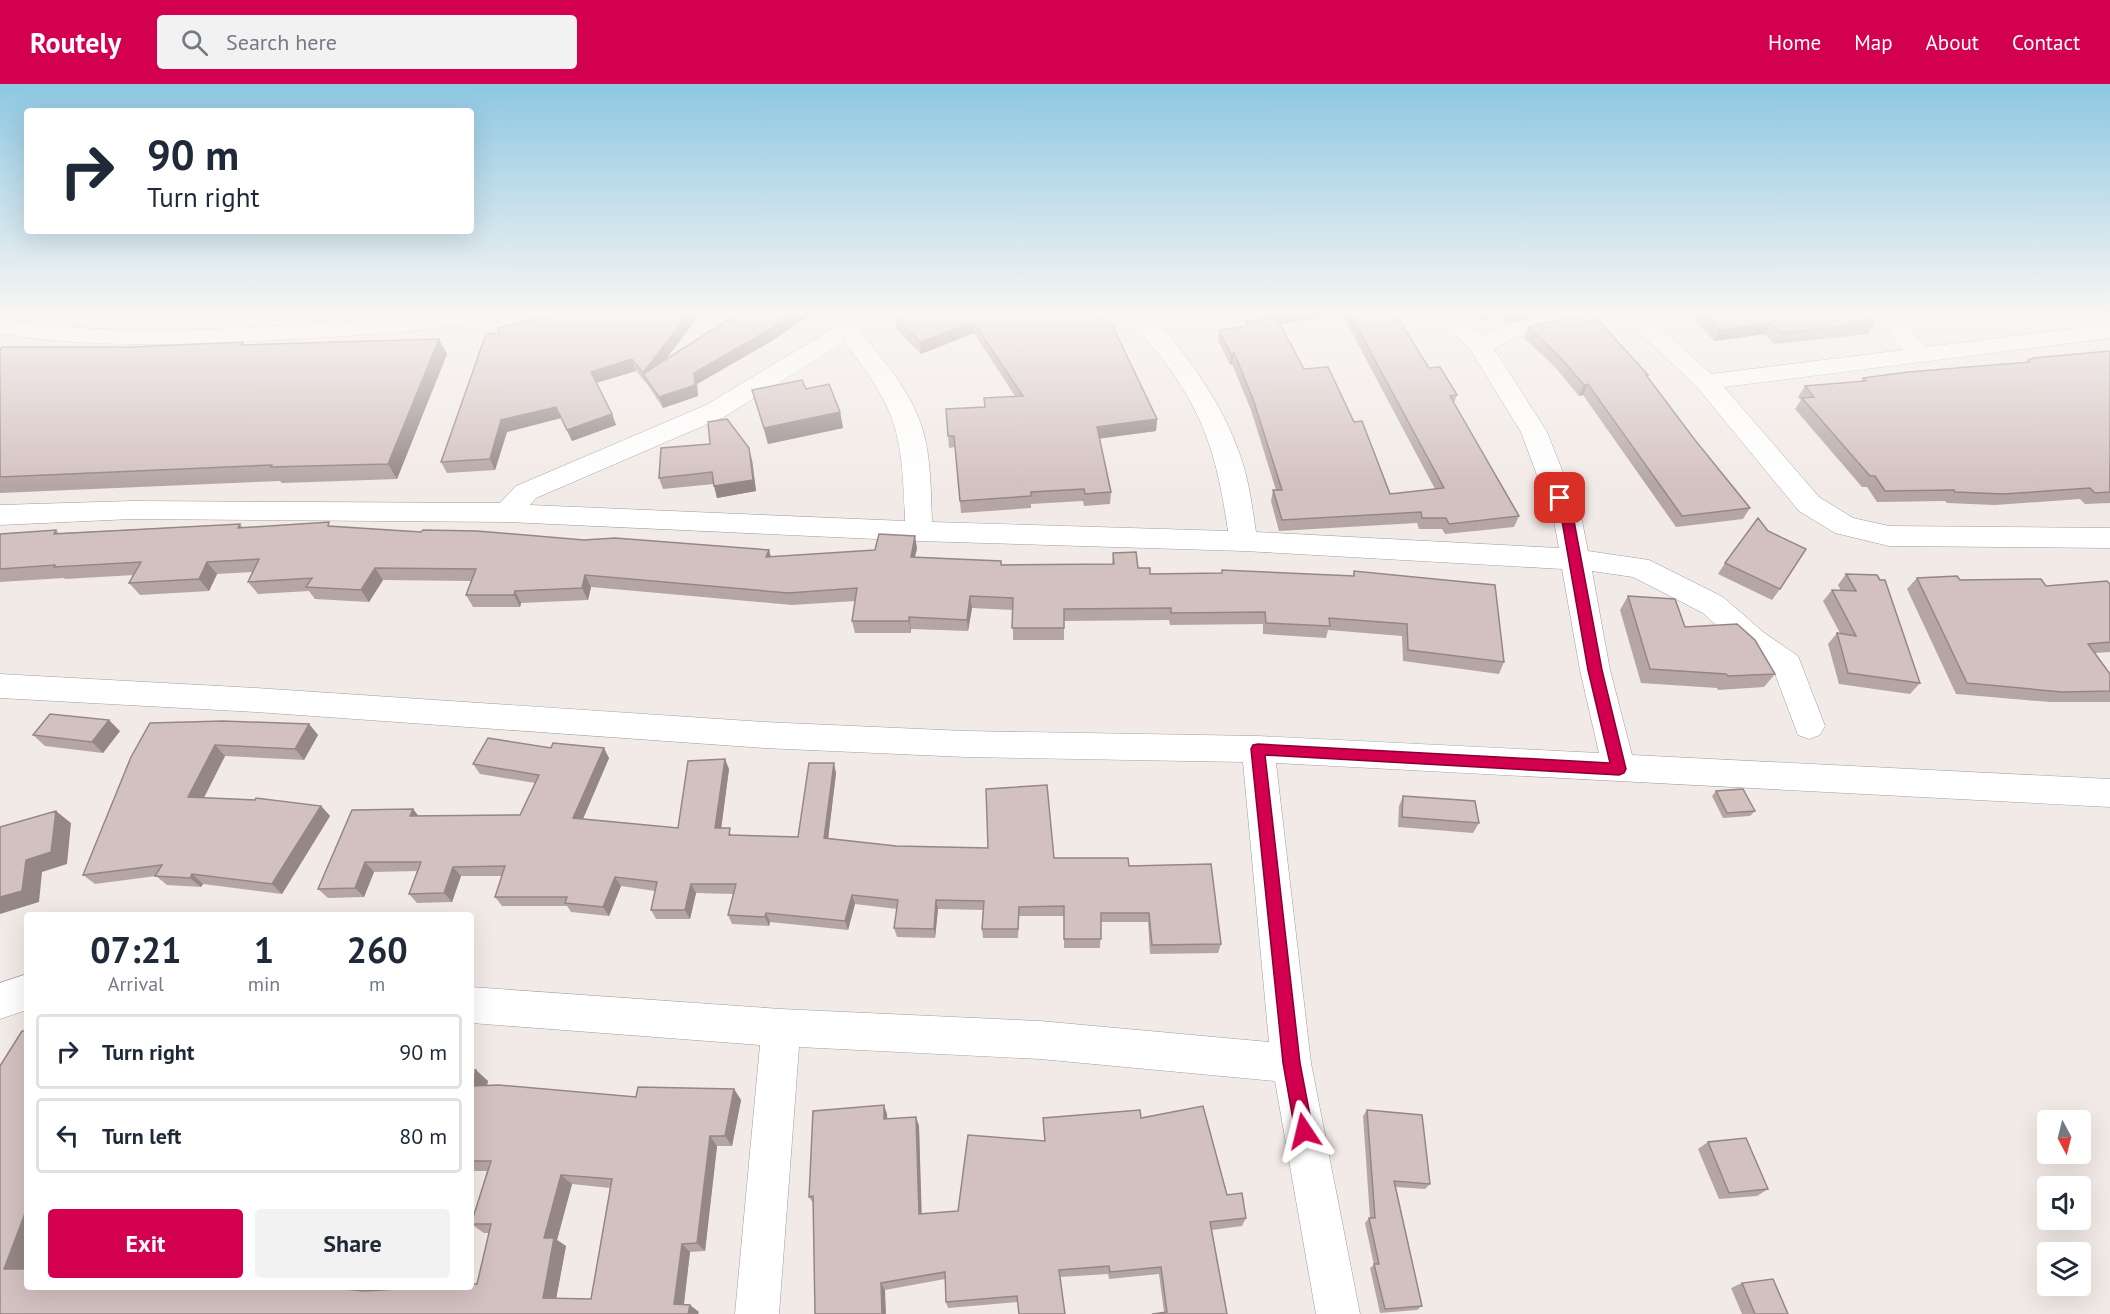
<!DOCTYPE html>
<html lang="en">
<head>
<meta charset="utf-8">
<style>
	body { margin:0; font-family:"PT Sans",sans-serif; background:#f2f2f3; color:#1f2937; height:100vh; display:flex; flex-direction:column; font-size:22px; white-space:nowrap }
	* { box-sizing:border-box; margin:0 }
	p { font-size:20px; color:#747a83 }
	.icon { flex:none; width:33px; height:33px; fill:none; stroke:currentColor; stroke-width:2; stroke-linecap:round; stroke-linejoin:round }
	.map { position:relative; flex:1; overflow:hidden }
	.side { position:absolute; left:24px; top:828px; width:450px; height:378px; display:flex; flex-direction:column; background:#fff; border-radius:6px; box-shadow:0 6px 24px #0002 }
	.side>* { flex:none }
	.hud { position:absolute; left:24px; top:24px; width:450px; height:126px; border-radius:6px; box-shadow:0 6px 24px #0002; background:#fff; color:#1f2937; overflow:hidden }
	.needle { width:39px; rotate:173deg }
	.fabs { position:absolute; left:2037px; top:1026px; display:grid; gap:12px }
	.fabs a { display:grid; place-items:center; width:54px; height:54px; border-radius:6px; background:#fff; box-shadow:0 6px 24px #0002; font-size:30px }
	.pin { position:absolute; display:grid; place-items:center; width:51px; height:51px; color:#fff; margin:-26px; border-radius:12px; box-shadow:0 3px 9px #0006 }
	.me { position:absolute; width:66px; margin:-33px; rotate:350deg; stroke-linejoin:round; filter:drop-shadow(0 0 4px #0008) }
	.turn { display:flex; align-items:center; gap:21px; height:126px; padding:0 24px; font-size:27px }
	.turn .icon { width:78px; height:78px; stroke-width:2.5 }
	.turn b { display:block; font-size:42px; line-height:51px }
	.eta { display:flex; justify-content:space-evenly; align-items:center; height:102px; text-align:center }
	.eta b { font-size:36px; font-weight:800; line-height:42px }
	.action { display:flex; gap:12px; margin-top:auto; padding:12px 24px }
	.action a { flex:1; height:69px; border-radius:6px; background:#d2004e; color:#fff; font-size:24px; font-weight:800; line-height:69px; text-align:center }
	.action a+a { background:#f2f2f3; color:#1f2937 }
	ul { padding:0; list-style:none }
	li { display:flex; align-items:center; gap:18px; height:75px; margin:0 12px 9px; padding:0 12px; border:3px solid #e0e1e3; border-radius:6px }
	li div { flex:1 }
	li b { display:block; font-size:22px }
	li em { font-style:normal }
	header { display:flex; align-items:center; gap:36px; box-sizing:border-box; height:84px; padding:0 30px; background:#d2004e; color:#fff }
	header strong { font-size:28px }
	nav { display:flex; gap:33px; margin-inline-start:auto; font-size:21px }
	.search { width:420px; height:54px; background:#f2f2f3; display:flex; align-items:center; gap:15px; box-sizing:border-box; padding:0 21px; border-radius:6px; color:#747a83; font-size:22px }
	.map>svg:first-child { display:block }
</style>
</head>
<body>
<header>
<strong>Routely</strong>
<div class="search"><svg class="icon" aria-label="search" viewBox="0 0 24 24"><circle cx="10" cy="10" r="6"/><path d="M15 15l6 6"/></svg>Search here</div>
<nav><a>Home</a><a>Map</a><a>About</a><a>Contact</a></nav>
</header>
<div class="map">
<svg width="2110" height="1230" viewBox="0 0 2110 1230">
	<rect width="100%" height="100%" fill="#f2eae7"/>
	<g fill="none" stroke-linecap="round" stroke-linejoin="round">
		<defs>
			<path id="street" d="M439,230h65l-4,5 -8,2c-71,11 -142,15 -214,19 -93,5 -185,8 -278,-6v-14c90,13 180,11 270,6 57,-3 113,-6 169,-12z
				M857,230h28l-4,5 -21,13c28,33 58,68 66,111 5,26 5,52 6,79l296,9c-9,-60 -18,-102 -52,-153 -15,-23 -33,-42 -48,-64h24c35,42 70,88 88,141 9,25 12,51 16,77l303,16 -5,-27 -33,-89 -50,-81 -35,-37h25l22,22c35,-19 76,-22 115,-22l-4,5 -80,19 -20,11 53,83 35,89 6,30 61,9 74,37 40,35 35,24 27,70 -5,9 -11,4 -11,-4 -24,-64 -33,-23 -38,-35 -70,-36 -41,-6 18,99 22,85 478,24v28l-834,-44 35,300 49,251h-44l-41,-233 -235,-22 -241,-12 -20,267h-44l25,-269 -289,-22v-36l310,22 259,12 229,21 -26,-280 -278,-5 -201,-9 -508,-36 -256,-14v-24l256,14 508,34 201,9 293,5 341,17 -19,-83 -18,-101 -318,-18 -325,-10 -412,-19 -375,-3 -132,6v-20l132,-4 368,2 16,-17 190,-81zM844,258c55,69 58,92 61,179l-375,-16 6,-7 188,-81z
				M1619,230h26l66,60 192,-24 -30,-36h25l28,33 184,-23v14l-386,49 95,110 34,21 36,8 221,2v20l-221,-2 -54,-13 -36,-22 -102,-124z
				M27,890v36l-27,9v-36z"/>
		</defs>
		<use href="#street" stroke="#9e9e9e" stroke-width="1"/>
		<use href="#street" fill="#fff" fill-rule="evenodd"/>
	</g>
	<path fill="#b5a6a5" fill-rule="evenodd" d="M542,230h158l-35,46 72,-46h74l-41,28 -73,42 1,12 -35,12 -16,-24 -11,-13 -39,12 15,31 4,11 -44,16 -11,-23 -54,14 -12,38 -48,3 -6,-11 58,-129 45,-16z
		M1101,230l56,105 -1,12 -57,7 12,54 -1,12 -26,2 -1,-5 -52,3v4l-70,5 -6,-66 -6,1 -3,-39 38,-2 31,-11 -41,-63 -53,21 -25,-25 -1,-12z
		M1257,230h69l-8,4 -39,6 25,45 86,125 45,-5 -93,-175h51l36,54 28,27 -3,8 65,113 -5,11 -69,7 -3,-5h-23l-2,-6 -138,8 -8,-30 2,-11h3l-25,-80 -19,-46 -2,1 -12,-25 1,-10 27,-3v-6l15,-2z
		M1478,230h76l-15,2 -31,7 -6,-5 -21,2z
		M1689,230h177l9,9 -7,11 -94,10 -9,-10 -51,7z
		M1932,230h50v1l-46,3z
		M1587,237l60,56 48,63 55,68 -7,11 -67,8 -93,-132 -4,1 -24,-29 -31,-29 4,-11z
		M243,258l1,2 203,10 -50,125 -115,4 -2,-2 -280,12v-143l132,-3z
		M2110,267v152l-25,1 -5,-5 -85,6 -48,-2 -2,-2 -68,1 -10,-15h-5l-67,-78 6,-9 -3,-3 7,-11 56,-5 2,-3 163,-16 2,-2z
		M806,305l34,23 3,16 -75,16 -16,-54z
		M752,376l4,31 -39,7 -3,-14 -51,5 -4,-11z
		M240,440l3,4 89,-2 89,6 348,18 2,7 146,-9 -2,9 86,8 111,-1 1,-11 25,15 12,6 203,2 1,-5 150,91 -5,12 -96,-13 -1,-25 -74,-6 -2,8 -63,-4v-10l-93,1 -1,-5 -105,1v19h-51v-30l-41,-2 -4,23 -57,-2v4h-56l-3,-12 3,-20 -63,4 -201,-18 -3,13 -67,3 -1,4h-47l-7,-12 5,-14 -88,-1 -14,22 -54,-3 -6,-8 -51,3 -10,-12 5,-10 -36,2 -8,17 -69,4 -11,-12 5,-8 -69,4 -1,-1 -64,4v-48l56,-4 3,3z
		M1725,479l55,26 -8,11 -54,-26z
		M1846,490l74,109 -10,11 -71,-10 -11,-40 9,-11h3l-17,-32 9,-11 9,1 -3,-6z
		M1917,494l129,8 64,-2v68l-15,1 15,21v28h-60l-94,-8 -49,-105z
		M1628,512l57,31 90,47 -11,13 -46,3 -1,-2 -76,-5 -21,-73z
		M309,640l9,11 -14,25 -79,-4 -21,42 117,8 9,10 -48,78 -79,-10 -2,3 -34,-2 -11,-9 -61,8 -12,-9 48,-118z
		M120,647l-17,22 -58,-7 -12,-11z
		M609,674l-26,61 95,9 51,-59 -8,59 12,7 65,2 38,-64 -8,66 68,7 158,12 75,8 92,78 -3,9 -68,1 -2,-32h-47l-1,26h-36v-32h-45l-1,22h-35l-1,-9 1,-19 -45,-1 -3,29 -38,-1 -3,-9 3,-19 -42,-5 -7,26 -78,-8 -1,4 -37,-2 -4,-9 5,-21 -37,-1 -6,26h-34l-5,-9 4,-19 -34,-5 -12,30 -38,-4 -4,-6h-65l-7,-9 7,-21h-41l-9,26 -35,1 -8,-9 8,-23 -43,1 -10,25 -36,1 -10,-9 95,-80 5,7 102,-1 15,-32 -55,-9 -7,-10z
		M1716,707l39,20 -5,5 -27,2 -11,-22z
		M1403,712l76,27 -6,10 -75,-6 1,-21z
		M471,986l17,11 -1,5 149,11 98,-8 7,11 -9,46h-15l-12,105 -15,1 -6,52 15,8 -699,2 27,-27 337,4 113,-7 12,-51h-5l-13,-9 16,-53h-16zM572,1100l38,4 -19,111 -35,-1 10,-52 -9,-6z
		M1367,1026l63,74 -5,5 -29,-2 26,119 -5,4 -37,3 -10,-45 4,-3 -9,-42 4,-5h1l-7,-102z
		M887,1030v5l29,-2 3,9 2,88 37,-3 86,-70 -1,-23h98l86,77 19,23 -4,8 -30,4 15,84 -63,-2 -5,-38 -50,5 -1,-5 -48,3 -42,25 -70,6 -2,-6 -1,-23 -60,11 -72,-87 -4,-6z
		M1708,1058l60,47 -11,7 -38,3 -21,-50z
		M1742,1199l46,31h-46l-11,-26z"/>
	<path fill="#948786" d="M688,230h12l-51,68 -6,-8 4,10 -4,-11z
		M793,230h18l-41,28 -73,42 1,12 -35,12 -4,-11 35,-24z
		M1274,230h52l-8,4 -52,8 2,-11z
		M1511,230h28v2l-31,7z
		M973,238l1,11 -53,21 -1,-12z
		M1771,239l-6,11 -51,7 6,-11z
		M439,255l8,15 -50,125 -9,-15z
		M1234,269l-2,11 -2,1 1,-11z
		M632,275l4,12 -41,12 -4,-11z
		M1588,300l-5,11 -4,1 5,-11z
		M556,323l5,11 -54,14 -12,38 -5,-11 11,-39z
		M840,328l3,16 -75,16 -4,-16z
		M612,330l4,11 -44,16 -5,-11z
		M1157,335l-1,12 -59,8v-12z
		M749,364l3,12 4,31 -39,7 -3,-12z
		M915,452l2,12 -5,21 -1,-12z
		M769,466l3,12 -6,-5z
		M207,478l10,12 -8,17 -10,-12z
		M375,484l8,12 -14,22 -8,-12z
		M585,491l6,12 -3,13 -6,-12z
		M515,507l6,12 -1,4 -6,-12z
		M970,512l2,12 -4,23 -1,-11z
		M909,533l2,12v4l-2,-12z
		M109,636l11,11 -17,22 -11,-11z
		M309,640l9,11 -14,25 -9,-11z
		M215,661l10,11 -26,51 -11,-10z
		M604,664l5,10 -30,70 -6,-10z
		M725,675l4,10 -9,69 -5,-10z
		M834,679l2,10 -9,75 -3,-10z
		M321,722l9,10 -48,78 -10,-10z
		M413,725l8,10 -11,-3z
		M56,727l15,12 -4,41 -25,8 -3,30 -39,12v-17l26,-37z
		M365,778l9,10 -10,25 -9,-9z
		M453,783l8,9 -9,26 -8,-9z
		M192,790l11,10 -2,3 -11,-9z
		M615,793l6,9 -12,30 -6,-9z
		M691,800l5,9 -6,26 -5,-9z
		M852,811l3,9 -7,26 -3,-9z
		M936,816l2,9 -3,29 -1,-9z
		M766,829l4,9 -1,4 -4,-9z
		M476,986l12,11 -4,16 -12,-11z
		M734,1005l7,11 -9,46 -7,-10z
		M884,1021l3,9 1,15 -4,-10z
		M916,1033l3,9 3,96 -3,-8z
		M710,1052l7,10 -12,105 -8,-8z
		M561,1091l11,9 -15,56 9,6 -11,59 -12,-7 1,-60z
		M27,1124v68l-23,-7z
		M682,1160l8,8 -7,59 -9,-7z
		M881,1199l4,7 1,24h-4z
		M690,1221l9,7 -1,2h-10z"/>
	<path fill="#d3c1c0" stroke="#948786" stroke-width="1.5" fill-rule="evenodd" d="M545,230h143l-45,59 -11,-14 -41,13 21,42 -45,16 -11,-23 -55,13 -11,39 -49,3 45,-128 13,-1 -1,-5 49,-12z
		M737,230h56l-26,17 -73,42 1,12 -36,12 -16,-23z
		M904,230h197l12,13 44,92 -60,8 14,65 -26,2 -1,-5 -53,3v4l-71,5 -6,-65h-6l-2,-27 39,-2 -1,-9 39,-2 -50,-74 -53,20 -25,-25z
		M1350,230h43l8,9 28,45 11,-1 17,28 -7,1 69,120 -70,8 -3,-6h-24l-1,-6 -139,8 -9,-30h9l-29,-91 -19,-46 -3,1 -12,-24 30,-4 -3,-5 30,-4 28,52 24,-2 26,55 8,-1 28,73 54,-6z
		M1580,230l7,7 10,-2 51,56h-2l49,65 55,68 -68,8 -94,-132 -4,1 -25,-29 -31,-29z
		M1705,230h161l9,9 -95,10 -9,-10 -51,7z
		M439,255l-51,125 -117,3 1,-2 -272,12v-127l2,-3h130l111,-5 -2,3z
		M2110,267v141l-15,1 -5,-5 -86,6 -49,-2 -1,-2 -69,1 -10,-15h-5l-68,-78 12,-1 -9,-11 61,-5 -3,-3 45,-6 122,-10 -2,-2 5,-2z
		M802,296l4,9 23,-5 11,28 -76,16 -12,-38z
		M727,335l22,29 4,32 -39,6 -2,-14 -53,6 2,-30 49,-4 -2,-22z
		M1758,434l10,13 38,18 -26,40 -55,-26z
		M329,438l-1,4 93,6 2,-2 54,1 107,9 31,-2 154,12 -3,7 109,-7 4,-16 36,2 -4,21 90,4v4l113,-1 -1,-11 23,-1 2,16h12v6l72,-1v-3l132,6v-5l141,14 9,77 -96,-12 -1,-26 -78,-6 1,8 -64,-3 -1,-11 -94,1v-5l-107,1v19h-52l1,-30 -43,-2 -3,24 -58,-3v4h-57l5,-33 -69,5 -203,-18 -3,13 -67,3 -1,4h-48l10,-26 -101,-1 -14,22 -55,-3 6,-9 -64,4 11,-23 -52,3 -8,17 -70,4 12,-21 -87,5 1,-2 -55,4v-35l56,-4 -2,4 186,-10 -2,4z
		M1846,490l31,1 3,5h5l35,103 -72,-10 -11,-40 19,3 -24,-46 24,1z
		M1957,492l3,4 81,-1 5,7 61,-5 3,3v58l-22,2 22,30v17l-48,1 -95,-9 -50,-105z
		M1628,512l47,3 10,28 52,-3 18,16 20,34 -47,2 -2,-2 -76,-5z
		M50,630l59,6 -17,22 -59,-7z
		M223,637l86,3 -14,25 -80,-4 -27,52 67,3 1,-2 65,8 -49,78 -80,-10 -2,4 -35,-2 7,-11 -79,10 48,-118 19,-34z
		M488,654l63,10 2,-5 51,5 -31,70 105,10 10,-67 37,-2 -10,69h15l-1,7 69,2 11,-74h25l-10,75 72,8 92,2 -2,-59 61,-4 7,73h74l1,8 82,-2 10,80 -69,1 -3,-32h-48v26h-37v-33l-45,1 -1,22h-36l2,-28 -48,-1 -2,29 -40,-1 4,-28 -46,-5 -7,26 -79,-8 -1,4 -37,-2 8,-31h-45l-6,26h-34l6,-28 -42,-5 -12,30 -38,-4 2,-6h-72l10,-31 -52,1 -9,26 -35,1 12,-32h-56l-10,26 -37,1 34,-79 61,-1 -3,7 110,-1 19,-40 -66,-11z
		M1743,705l12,22 -28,2 -11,-22z
		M1403,712l72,5 4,22 -77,-6z
		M56,727l-5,41 -25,8 -4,31 -22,6v-70z
		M22,947h5v177l-23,61h23v18h300l37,4 67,-4h40v-3h6l14,-60h-20l20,-63h-20v-91h5l-4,16 27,-1 137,12 2,-10 96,2 -9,47h-15l-13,107 -15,1 -8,60 16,1 -2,9h-688v-248zM561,1091l51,4 -21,120 -48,-1 11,-60h-10z
		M884,1021v14l32,-2 3,97 39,-3 10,-76 77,6 -2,-23 97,-8 1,8 62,-12 24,89 15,-2 4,25 -36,4 17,92h-75l15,-2 -6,-45 -51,5 -1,-6 -50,4 6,44h-46l-2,-18 -71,6 -1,-30 -64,11 1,31h-67l-2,-118 -4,1 4,-86z
		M1367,1026l55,5 8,69 -36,-3 28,125 -37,3 -11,-45h5l-10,-46h6z
		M1746,1054l22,51 -39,4 -21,-51z
		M1773,1195l15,35h-33l-13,-31z"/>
	<linearGradient id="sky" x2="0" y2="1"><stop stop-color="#8dc7e2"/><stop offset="0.57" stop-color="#f9f6f4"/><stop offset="1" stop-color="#f9f6f4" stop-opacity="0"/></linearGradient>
	<rect width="2110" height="402" fill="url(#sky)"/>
	<path fill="#d2004e" stroke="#803" stroke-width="1.5" d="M1560,410l6,4 8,23 28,149 24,99 -2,4 -5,2 -354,-20 35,308 13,68 -3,6 -6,3 -6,-3 -3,-6 -12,-68 -32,-314 2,-4 5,-1 352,19 -22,-93 -26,-149 -8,-23z"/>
</svg>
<div class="fabs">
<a><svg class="needle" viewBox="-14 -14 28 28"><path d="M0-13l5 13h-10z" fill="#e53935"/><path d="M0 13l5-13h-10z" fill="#747a83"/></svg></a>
<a><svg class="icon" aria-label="sound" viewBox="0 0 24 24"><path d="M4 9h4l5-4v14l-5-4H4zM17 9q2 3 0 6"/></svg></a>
<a><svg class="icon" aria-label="layers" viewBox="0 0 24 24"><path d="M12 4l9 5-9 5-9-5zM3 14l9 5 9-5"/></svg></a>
</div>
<div class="pin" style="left:1560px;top:414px;background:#d93025"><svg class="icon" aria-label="arrive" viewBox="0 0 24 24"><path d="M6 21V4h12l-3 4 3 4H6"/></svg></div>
<svg class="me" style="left:1304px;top:1047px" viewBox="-20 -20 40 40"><path d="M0-17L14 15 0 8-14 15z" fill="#d2004e" stroke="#fff" stroke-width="4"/></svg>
<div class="hud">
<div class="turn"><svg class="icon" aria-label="right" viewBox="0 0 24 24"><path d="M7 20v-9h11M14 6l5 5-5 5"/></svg><div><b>90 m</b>Turn right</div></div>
</div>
<section class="side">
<div class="eta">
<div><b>07:21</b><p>Arrival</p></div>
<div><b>1</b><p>min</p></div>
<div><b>260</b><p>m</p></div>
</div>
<ul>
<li><svg class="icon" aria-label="right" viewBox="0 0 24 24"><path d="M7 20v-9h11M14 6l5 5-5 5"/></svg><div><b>Turn right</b></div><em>90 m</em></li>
<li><svg class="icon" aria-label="left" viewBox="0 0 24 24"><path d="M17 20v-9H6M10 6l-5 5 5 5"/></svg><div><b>Turn left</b></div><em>80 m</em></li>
</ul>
<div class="action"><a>Exit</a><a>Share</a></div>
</section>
</div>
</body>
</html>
